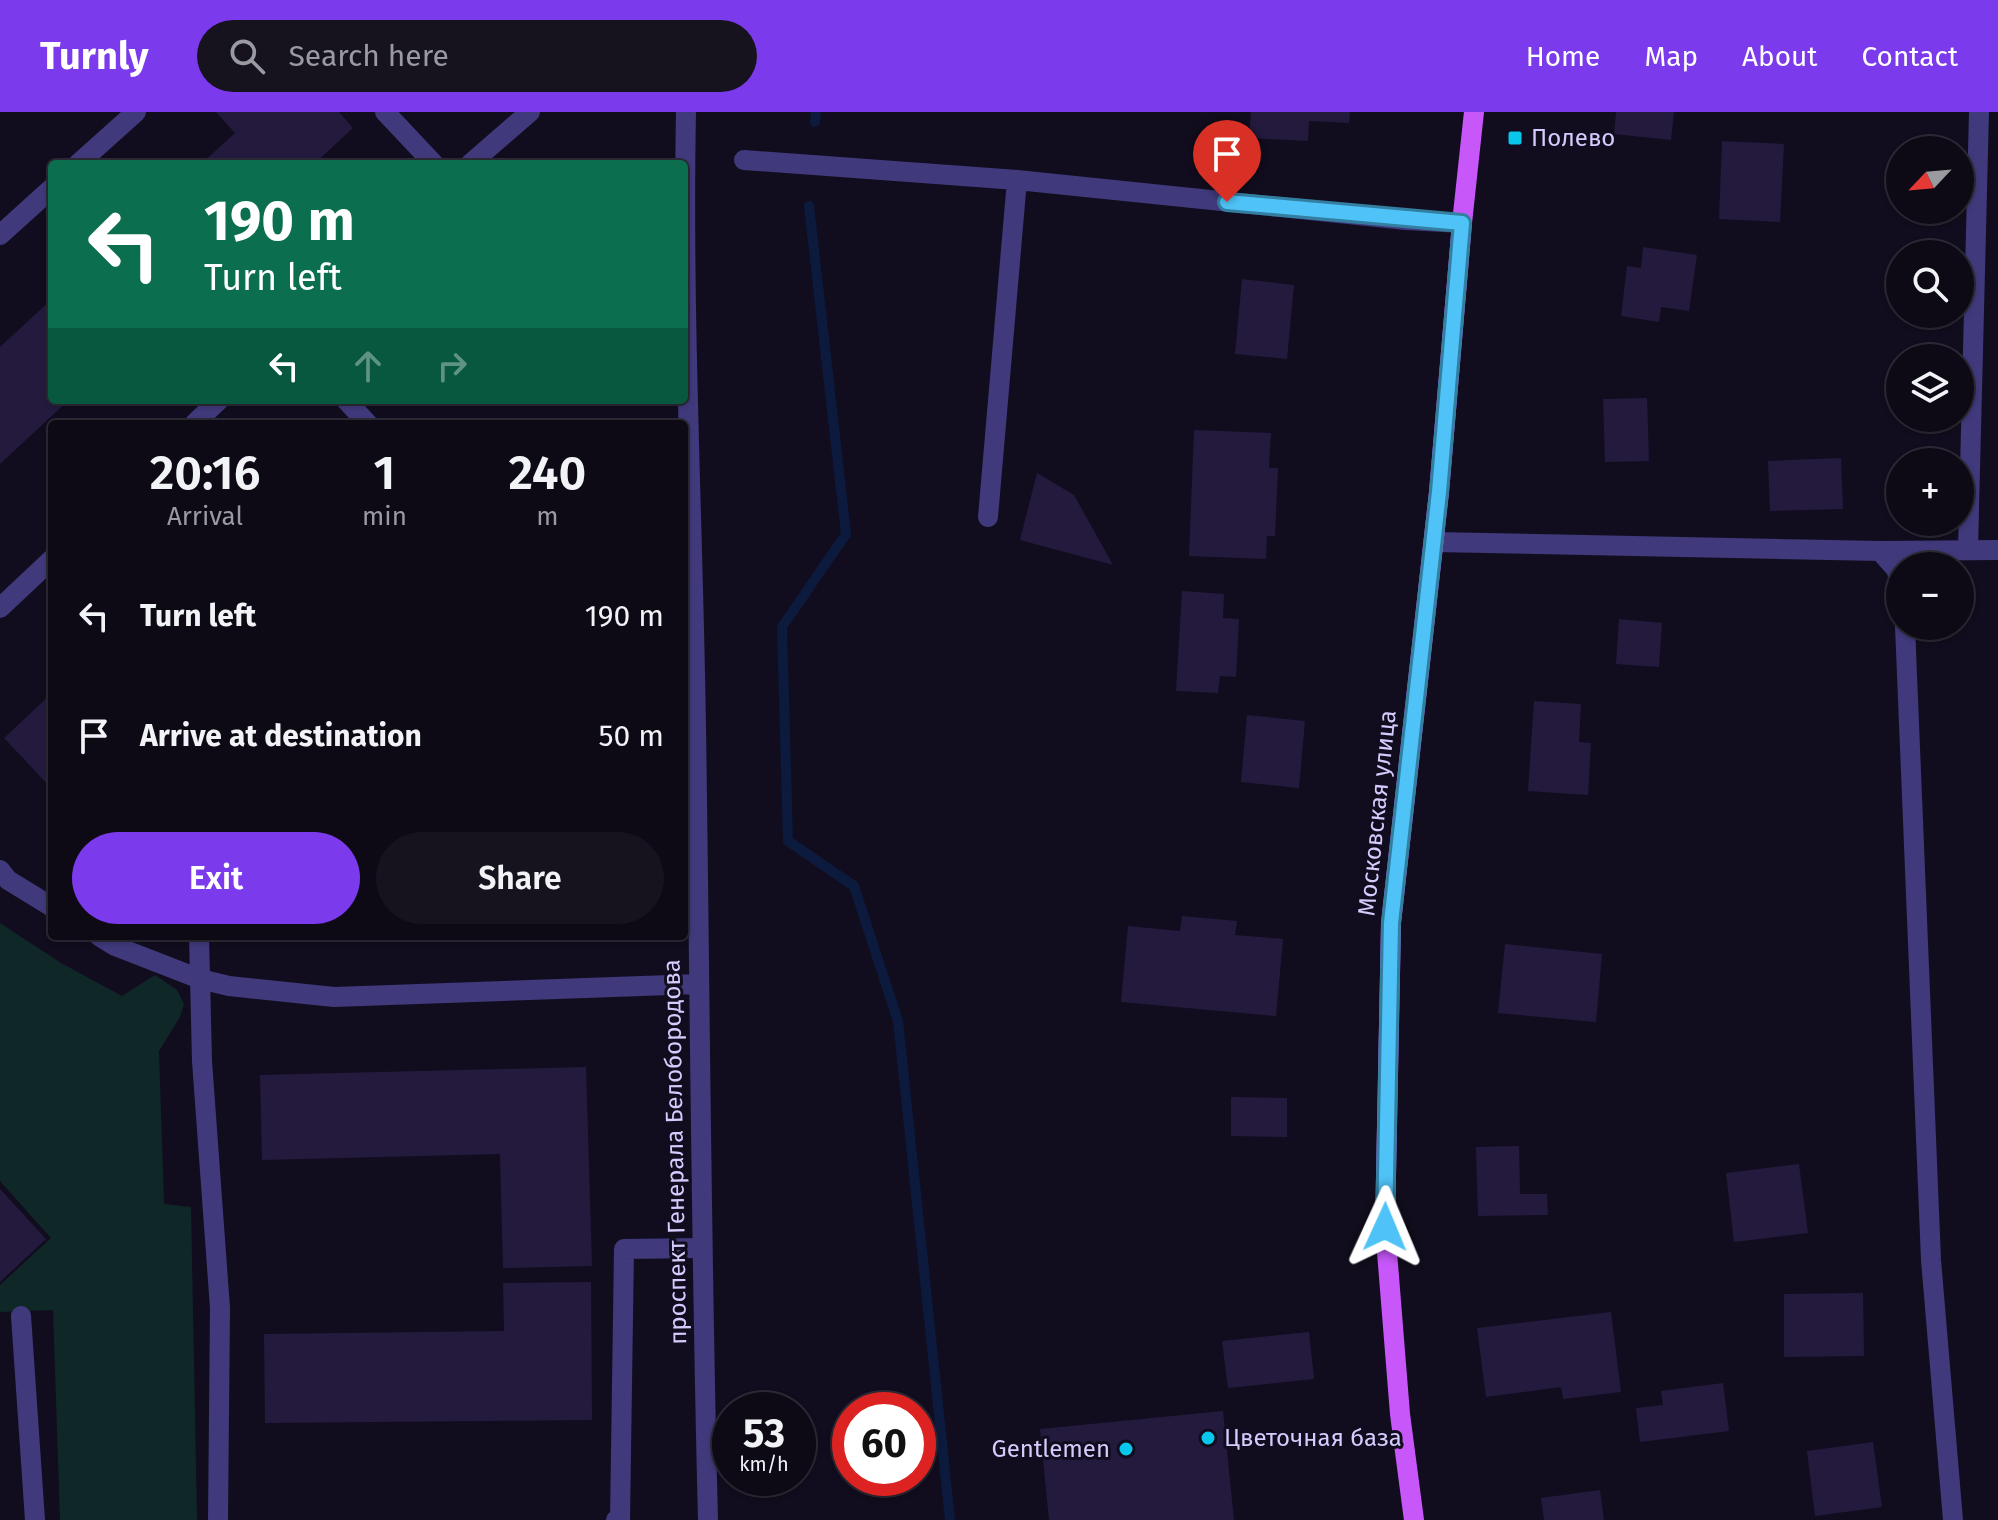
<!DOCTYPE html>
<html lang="en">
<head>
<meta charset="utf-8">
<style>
	body { margin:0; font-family:"Fira Sans",sans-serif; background:#16131f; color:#f1f3f6; height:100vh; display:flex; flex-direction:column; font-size:30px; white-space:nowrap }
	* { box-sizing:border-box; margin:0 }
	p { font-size:26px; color:#9a9aa1 }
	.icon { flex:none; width:44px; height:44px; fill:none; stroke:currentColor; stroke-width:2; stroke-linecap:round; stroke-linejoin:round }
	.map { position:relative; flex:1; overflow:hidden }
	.sheet { position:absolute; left:48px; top:308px; width:640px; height:520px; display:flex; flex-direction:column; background:#0d0a16; border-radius:8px; box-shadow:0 2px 6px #0004,0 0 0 2px #2d2b35 }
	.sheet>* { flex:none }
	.guide { position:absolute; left:48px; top:48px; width:640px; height:244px; border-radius:8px; box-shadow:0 2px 6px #0004,0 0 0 2px #2d2b35; background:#0b6e4f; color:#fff; overflow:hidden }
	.needle { width:52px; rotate:244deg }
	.buttons { position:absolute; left:1886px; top:24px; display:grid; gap:16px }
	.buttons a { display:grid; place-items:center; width:88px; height:88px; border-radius:50%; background:#0d0a16; box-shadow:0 2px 6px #0004,0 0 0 2px #2d2b35; font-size:40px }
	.speed { position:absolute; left:712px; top:1280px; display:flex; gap:16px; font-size:40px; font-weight:700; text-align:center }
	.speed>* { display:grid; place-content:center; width:104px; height:104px; border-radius:50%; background:#0d0a16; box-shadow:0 2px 6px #0004,0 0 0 2px #2d2b35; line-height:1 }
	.speed small { font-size:20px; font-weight:400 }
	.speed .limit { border:12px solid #d22; background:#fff; color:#111 }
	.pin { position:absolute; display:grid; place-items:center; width:68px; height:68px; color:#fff; margin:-82px -34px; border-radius:50% 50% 50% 0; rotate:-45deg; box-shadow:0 0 8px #0007 }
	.pin .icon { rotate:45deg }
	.me { position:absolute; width:88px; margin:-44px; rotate:1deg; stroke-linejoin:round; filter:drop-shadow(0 0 6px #0008) }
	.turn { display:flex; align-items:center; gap:28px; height:168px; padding:0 24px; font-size:36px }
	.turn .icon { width:104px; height:104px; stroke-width:2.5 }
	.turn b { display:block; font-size:56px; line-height:68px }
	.lanes { display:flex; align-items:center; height:76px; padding:0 24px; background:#0003; justify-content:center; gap:40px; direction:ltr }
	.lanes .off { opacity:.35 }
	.eta { display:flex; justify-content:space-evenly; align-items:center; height:136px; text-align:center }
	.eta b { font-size:48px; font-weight:600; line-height:56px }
	.cta { display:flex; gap:16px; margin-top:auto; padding:16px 24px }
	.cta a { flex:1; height:92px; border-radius:48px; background:#7c3aed; color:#fff; font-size:32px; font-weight:600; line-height:92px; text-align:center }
	.cta a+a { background:#16131f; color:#f1f3f6 }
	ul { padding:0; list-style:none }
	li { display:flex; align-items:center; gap:24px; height:120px; padding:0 24px }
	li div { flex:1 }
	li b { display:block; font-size:30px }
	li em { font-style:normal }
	header { display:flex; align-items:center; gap:48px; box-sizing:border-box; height:112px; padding:0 40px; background:#7c3aed; color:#fff }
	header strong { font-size:38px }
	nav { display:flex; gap:44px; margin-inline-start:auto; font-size:28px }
	.search { width:560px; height:72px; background:#16131f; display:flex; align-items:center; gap:20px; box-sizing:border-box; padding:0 28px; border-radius:44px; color:#9a9aa1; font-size:30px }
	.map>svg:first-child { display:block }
</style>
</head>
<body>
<header>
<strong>Turnly</strong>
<div class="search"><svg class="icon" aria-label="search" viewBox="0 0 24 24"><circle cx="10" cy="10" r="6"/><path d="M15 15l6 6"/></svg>Search here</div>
<nav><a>Home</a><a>Map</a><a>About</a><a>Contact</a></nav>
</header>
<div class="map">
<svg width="1998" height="1408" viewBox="0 0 1998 1408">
	<rect width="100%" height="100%" fill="#110d1e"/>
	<path fill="#102728" d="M0,811l61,40 61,33 33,-21 22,15 7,14 -4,13 -21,34 5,153 27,3 6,313h-137l-7,-210 -53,2v-27l51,-47 -51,-57z"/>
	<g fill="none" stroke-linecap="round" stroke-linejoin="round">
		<path stroke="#0c1b3d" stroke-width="10" d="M815,10l1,-10
			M809,94l37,328 -64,93 6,214 66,45 44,135 52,499"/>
	</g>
	<path fill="#241a3e" d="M216,0h123l14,16 -39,36h-113l34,-31z
		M1251,0h99l-1,11 -40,-2 -1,20 -59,-3z
		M1616,0h58l-3,28 -57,-6z
		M1722,29l62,3 -4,78 -61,-3z
		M1643,135l54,8 -8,56 -28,-4 -2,15 -38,-6 6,-50 14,2z
		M1242,167l52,6 -7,74 -52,-5z
		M52,187v101h17l-69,64v-117z
		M1647,286l2,63 -44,1 -2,-63z
		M1194,318l77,3 -2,35h9l-3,68h-8l-1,23 -77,-3z
		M1841,346l2,51 -73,2 -2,-50z
		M1037,361l37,22 39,70 -93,-25z
		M1182,479l42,3 -1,24 16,1 -3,58 -16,-1 -2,17 -42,-2z
		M1619,507l43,4 -3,44 -43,-3z
		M52,581v96l-48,-51z
		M1534,589l47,3 -2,38 12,1 -3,52 -60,-4z
		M1247,603l58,6 -6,67 -58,-6z
		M1182,804l55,5 -2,14 48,4 -7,77 -155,-14 7,-76 52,5z
		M1505,832l97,10 -6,68 -98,-9z
		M586,955l6,199 -89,2 -3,-114 -238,6 -2,-85z
		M1231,985l56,1v39l-56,-1z
		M1519,1034l1,48h27l1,21 -70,1 -2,-69z
		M1799,1052l9,69 -74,9 -8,-69z
		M0,1077l46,50 -46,43z
		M591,1170l1,138 -327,3 -1,-89 240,-3 -1,-48z
		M1863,1181l1,63 -80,1v-63z
		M1611,1200l10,80 -58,7 -2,-12 -75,10 -9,-69z
		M1309,1220l5,47 -86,9 -6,-47z
		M1723,1271l6,48 -89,11 -4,-34 27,-3 -2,-14z
		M1223,1299l11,109h-185l-9,-91z
		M1873,1330l9,65 -67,9 -8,-65z
		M1600,1378l4,30h-60l-3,-22z"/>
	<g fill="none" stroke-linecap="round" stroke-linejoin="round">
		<path stroke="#40397b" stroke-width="20" d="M744,48l273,20
			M78,52l58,-52
			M0,123l52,-47
			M346,288l22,24
			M988,405l29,-337 389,40 56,3
			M1968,437l11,-437
			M1880,439l16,18 4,13
			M1905,514l26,634 22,260
			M199,824l3,125 18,247 -2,212
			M21,1204l14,204
			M616,1408h4l4,-271 77,-1"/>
		<path stroke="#40397b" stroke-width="20" d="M385,0l49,52
			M686,0c-4,205 7,410 10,616 4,264 5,528 12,792
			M470,52l60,-52
			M194,312l25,-24
			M1434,430l446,9 118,-1
			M0,496l52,-49
			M0,758l8,10 44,27
			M99,824l16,10 85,33 29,7 105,11 364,-13"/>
		<path stroke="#c757f9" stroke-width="20" d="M1414,1408l-14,-106 -15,-187 6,-304 48,-431 23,-269 12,-111"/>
	</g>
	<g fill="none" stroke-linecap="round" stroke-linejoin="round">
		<defs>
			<path id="route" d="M1227,90l235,21 -23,269 -48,431 -6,304"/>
		</defs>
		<use href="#route" stroke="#337fa1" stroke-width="20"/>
		<use href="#route" stroke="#4fc3f7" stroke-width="14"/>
	</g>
	<g fill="#09c6ec" stroke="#110d1e" stroke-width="3">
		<rect x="1507" y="18" width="16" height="16" rx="4"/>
		<circle cx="1208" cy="1326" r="8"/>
		<circle cx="1126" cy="1337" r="8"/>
	</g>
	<g text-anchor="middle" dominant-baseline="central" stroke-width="6" stroke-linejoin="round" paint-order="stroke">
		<g font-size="24" fill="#d5ccfd" stroke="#110d1e" text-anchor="start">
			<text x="1531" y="26">Полево</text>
			<text x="1224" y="1326">Цветочная база</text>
			<text x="1110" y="1337" text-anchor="end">Gentlemen</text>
		</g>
		<g font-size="24" fill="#d5ccfd" stroke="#110d1e">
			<text transform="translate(1377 701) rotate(-84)">Московская улица</text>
			<text transform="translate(675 1040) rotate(-91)">проспект Генерала Белобородова</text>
		</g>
	</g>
</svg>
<div class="buttons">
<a><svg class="needle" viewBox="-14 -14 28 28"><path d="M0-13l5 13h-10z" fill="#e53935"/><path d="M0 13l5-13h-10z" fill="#9a9aa1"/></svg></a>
<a><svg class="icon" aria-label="search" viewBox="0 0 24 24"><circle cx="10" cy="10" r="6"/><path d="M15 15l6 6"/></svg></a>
<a><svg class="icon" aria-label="layers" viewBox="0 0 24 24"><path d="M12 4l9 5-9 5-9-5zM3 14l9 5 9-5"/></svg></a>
<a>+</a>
<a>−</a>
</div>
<div class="speed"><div>53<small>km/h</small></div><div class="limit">60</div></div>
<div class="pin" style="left:1227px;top:90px;background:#d93025"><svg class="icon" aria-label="arrive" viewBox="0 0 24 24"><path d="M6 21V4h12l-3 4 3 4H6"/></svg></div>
<svg class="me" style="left:1385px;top:1115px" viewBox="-20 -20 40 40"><path d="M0-17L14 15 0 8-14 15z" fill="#4fc3f7" stroke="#fff" stroke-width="4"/></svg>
<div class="guide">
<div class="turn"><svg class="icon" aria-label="left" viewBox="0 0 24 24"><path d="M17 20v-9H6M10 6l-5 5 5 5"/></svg><div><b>190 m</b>Turn left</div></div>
<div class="lanes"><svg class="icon" aria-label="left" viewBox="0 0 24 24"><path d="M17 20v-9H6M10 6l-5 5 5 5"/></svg><svg class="icon off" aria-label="ahead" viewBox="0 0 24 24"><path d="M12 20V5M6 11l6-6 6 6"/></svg><svg class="icon off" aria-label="right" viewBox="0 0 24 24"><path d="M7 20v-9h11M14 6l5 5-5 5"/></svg></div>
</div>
<section class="sheet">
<div class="eta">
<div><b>20:16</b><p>Arrival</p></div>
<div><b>1</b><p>min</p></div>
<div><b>240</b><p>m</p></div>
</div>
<ul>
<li><svg class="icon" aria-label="left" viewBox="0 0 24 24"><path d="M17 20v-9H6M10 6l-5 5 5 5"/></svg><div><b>Turn left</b></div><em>190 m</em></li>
<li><svg class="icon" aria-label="arrive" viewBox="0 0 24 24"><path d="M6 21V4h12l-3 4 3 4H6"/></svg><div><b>Arrive at destination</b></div><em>50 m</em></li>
</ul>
<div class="cta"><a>Exit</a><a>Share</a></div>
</section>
</div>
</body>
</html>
